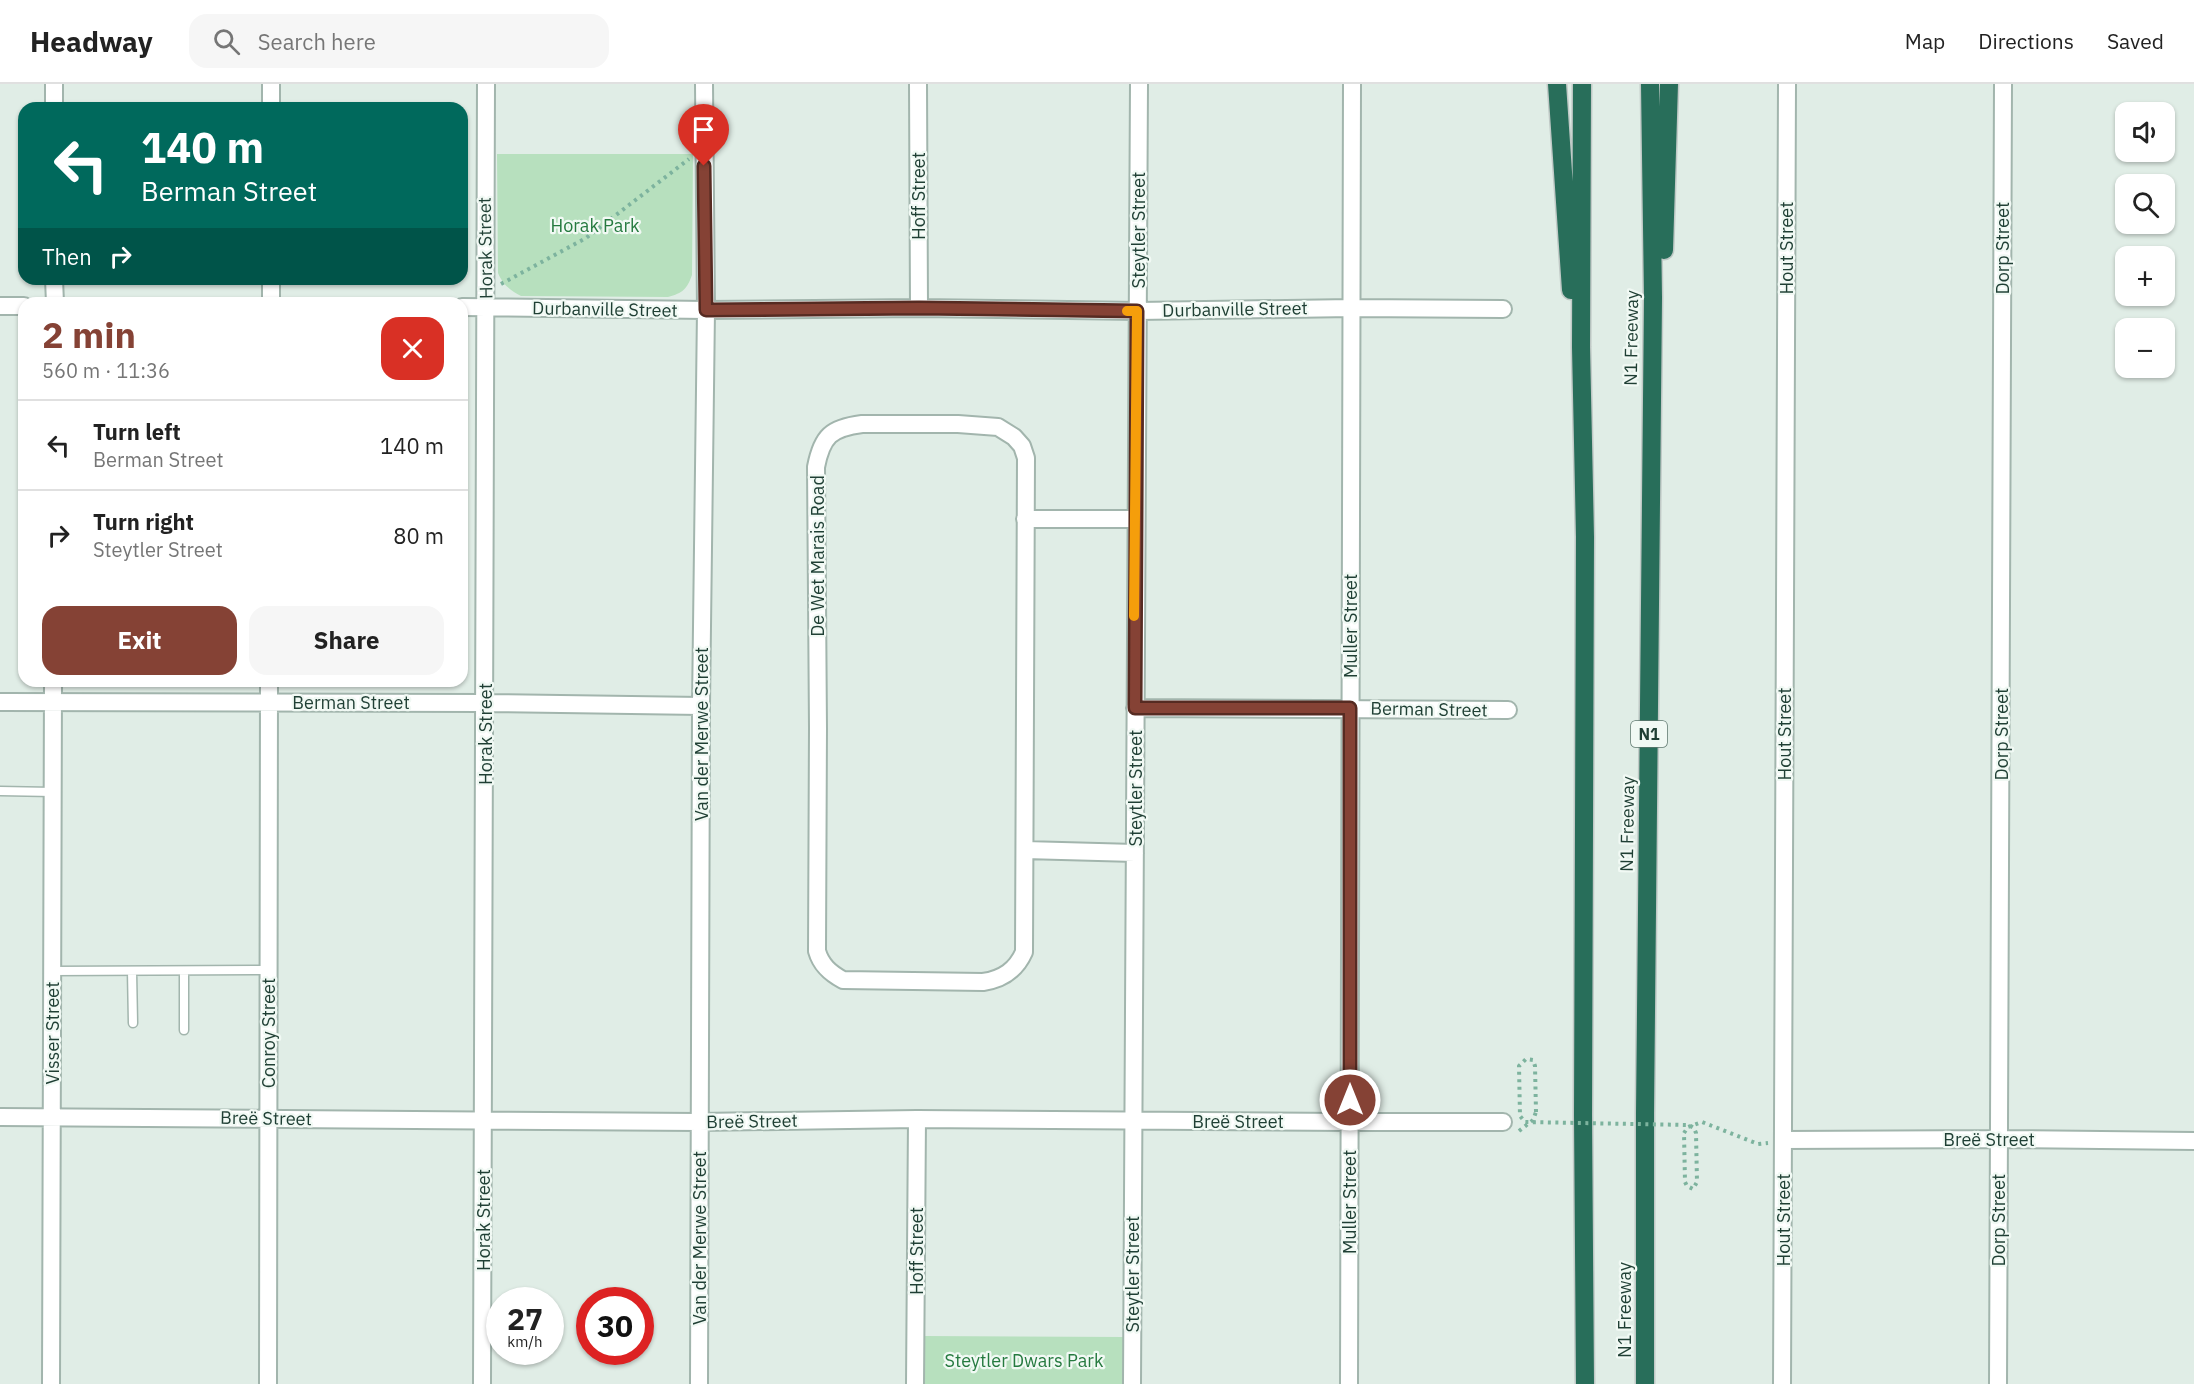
<!DOCTYPE html>
<html lang="en">
<head>
<meta charset="utf-8">
<style>
	body { margin:0; font-family:"IBM Plex Sans",sans-serif; background:#f6f6f6; color:#222; height:100vh; display:flex; flex-direction:column; font-size:22px; white-space:nowrap }
	* { box-sizing:border-box; margin:0 }
	p { font-size:20px; color:#767676 }
	.icon { flex:none; width:33px; height:33px; fill:none; stroke:currentColor; stroke-width:2; stroke-linecap:round; stroke-linejoin:round }
	.map { position:relative; flex:1; overflow:hidden }
	.side { position:absolute; left:18px; top:213px; width:450px; height:390px; display:flex; flex-direction:column; background:#fff; border-radius:18px; box-shadow:0 2px 4px #0004 }
	.side>* { flex:none }
	.guide { position:absolute; left:18px; top:18px; width:450px; height:183px; border-radius:18px; box-shadow:0 2px 4px #0004; background:#00695c; color:#fff; overflow:hidden }
	.controls { position:absolute; left:2115px; top:18px; display:grid; gap:12px }
	.controls a { display:grid; place-items:center; width:60px; height:60px; border-radius:12px; background:#fff; box-shadow:0 2px 4px #0004; font-size:30px }
	.speed { position:absolute; left:486px; top:1203px; display:flex; gap:12px; font-size:30px; font-weight:700; text-align:center }
	.speed>* { display:grid; place-content:center; width:78px; height:78px; border-radius:50%; background:#fff; box-shadow:0 2px 4px #0004; line-height:1 }
	.speed small { font-size:15px; font-weight:400 }
	.speed .limit { border:9px solid #d22; background:#fff; color:#111 }
	.pin { position:absolute; display:grid; place-items:center; width:51px; height:51px; color:#fff; margin:-62px -26px; border-radius:50% 50% 50% 0; rotate:-45deg; box-shadow:0 0 6px #0007 }
	.pin .icon { rotate:45deg }
	.me { position:absolute; width:66px; margin:-33px; rotate:0deg; stroke-linejoin:round; filter:drop-shadow(0 0 4px #0008) }
	.turn { display:flex; align-items:center; gap:21px; height:126px; padding:0 24px; font-size:27px }
	.turn .icon { width:78px; height:78px; stroke-width:2.5 }
	.turn b { display:block; font-size:42px; line-height:51px }
	.then { display:flex; align-items:center; height:57px; padding:0 24px; background:#0003; gap:12px; font-size:22px }
	.round { display:grid; place-items:center; flex:none; width:63px; height:63px; border-radius:18px; background:#f6f6f6 }
	.head { display:flex; align-items:center; justify-content:space-between; height:102px; padding:0 24px }
	h1 { font-size:36px; font-weight:800; line-height:45px; color:#854235 }
	.cta { display:flex; gap:12px; margin-top:auto; padding:12px 24px }
	.cta a { flex:1; height:69px; border-radius:18px; background:#854235; color:#fff; font-size:24px; font-weight:800; line-height:69px; text-align:center }
	.cta a+a { background:#f6f6f6; color:#222 }
	ul { padding:0; list-style:none }
	li { display:flex; align-items:center; gap:18px; height:90px; padding:0 24px; border-top:2px solid #e0e0e0 }
	li div { flex:1 }
	li b { display:block; font-size:22px }
	li em { font-style:normal }
	header { display:flex; align-items:center; gap:36px; box-sizing:border-box; height:84px; padding:0 30px; background:#fff; border-bottom:2px solid #e0e0e0 }
	header strong { font-size:28px }
	nav { display:flex; gap:33px; margin-inline-start:auto; font-size:21px }
	.search { width:420px; height:54px; background:#f6f6f6; display:flex; align-items:center; gap:15px; box-sizing:border-box; padding:0 21px; border-radius:18px; color:#767676; font-size:22px }
	.map>svg:first-child { display:block }
</style>
</head>
<body>
<header>
<strong>Headway</strong>
<div class="search"><svg class="icon" aria-label="search" viewBox="0 0 24 24"><circle cx="10" cy="10" r="6"/><path d="M15 15l6 6"/></svg>Search here</div>
<nav><a>Map</a><a>Directions</a><a>Saved</a></nav>
</header>
<div class="map">
<svg width="2194" height="1300" viewBox="0 0 2194 1300">
	<rect width="100%" height="100%" fill="#e0ede6"/>
	<path fill="#b7e0be" d="M497,70h196l-1,121c-5,14 -9,18 -24,22l-147,-1c-11,-6 -18,-11 -23,-23z
		M924,1252l200,1v47h-200z"/>
	<g fill="none" stroke-linecap="round" stroke-linejoin="round">
		<defs>
			<path id="lane" d="M0,707l53,1
				M52,887l216,-1
				M132,887l1,52
				M184,946v-59"/>
			<path id="street" d="M918,0l1,224
				M54,24v-24
				M271,24v-24
				M54,195l1,24
				M271,195v24
				M0,222h24
				M462,223l244,3 213,-2 219,3 214,-3 151,1
				M862,340h96l40,3 16,10 8,9 4,12 -2,494c-8,18 -21,27 -41,30l-140,-2c-13,-7 -22,-15 -26,-29l1,-223 -2,-261c6,-31 15,-39 46,-43z
				M1025,435h111
				M0,618l485,1 216,3
				M1135,624l373,2
				M1025,766l110,3
				M0,1033l699,5 218,-3 433,3h153
				M1783,1056l216,-1 195,2
				M51,1300l2,-703
				M268,1300l1,-703
				M482,1300l4,-1300
				M699,1300l2,-678 5,-396 -2,-226
				M915,1300l2,-265
				M1132,1300l7,-1300
				M1349,1300l3,-1300
				M1782,1300l5,-1300
				M1998,1300l5,-1300"/>
			<path id="highway" d="M1557,0l14,206
				M1582,0l-1,263 4,190 -2,578 2,269
				M1664,166l5,-166
				M1645,1300v-270l8,-816 -3,-214"/>
		</defs>
		<use href="#lane" stroke="#a2b5ad" stroke-width="11"/>
		<use href="#street" stroke="#a2b5ad" stroke-width="20"/>
		<use href="#highway" stroke="#c0c9c6" stroke-width="21"/>
		<path stroke="#7db39e" stroke-width="4" stroke-dasharray="3 4.5" stroke-linecap="butt" d="M501,200l85,-46 103,-79
			M1519,1047l14,-11 3,-8
			M1684,1049l4,-6 14,-5 56,22 10,-1"/>
		<use href="#lane" stroke="#fff" stroke-width="8"/>
		<use href="#street" stroke="#fff" stroke-width="16"/>
		<use href="#highway" stroke="#286e5a" stroke-width="18"/>
		<path stroke="#7db39e" stroke-width="4" stroke-dasharray="3 4.5" stroke-linecap="butt" d="M1536,1028l-1,-46 -2,-6 -7,-1 -7,7 1,50 5,6 164,3 5,3 2,5 1,49 -4,7 -6,-3 -2,-4 -1,-49"/>
	</g>
	<g fill="none" stroke-linecap="round" stroke-linejoin="round">
		<defs>
			<path id="route" d="M704,82l2,144 213,-2 218,3 -2,397h215v392"/>
		</defs>
		<use href="#route" stroke="#562b22" stroke-width="15"/>
		<use href="#route" stroke="#854235" stroke-width="10"/>
		<path stroke="#f59e0b" stroke-width="10" d="M1127,227h10l-3,305"/>
	</g>
	<g text-anchor="middle" dominant-baseline="central" stroke-width="4.5" stroke-linejoin="round" paint-order="stroke">
		<rect fill="#f1f9f4" stroke="#5e776e" stroke-width="1.5" x="1631" y="637" width="36" height="26" rx="4.5"/>
		<g font-size="16" font-weight="bold" fill="#1f3f34">
			<text x="1649" y="650">N1</text>
		</g>
		<g font-size="18" fill="#1f3f34" stroke="#f1f9f4">
			<text transform="translate(918 112) rotate(-90)">Hoff Street</text>
			<text transform="translate(1138 146) rotate(-90)">Steytler Street</text>
			<text transform="translate(485 164) rotate(-91)">Horak Street</text>
			<text transform="translate(1786 164) rotate(-90)">Hout Street</text>
			<text transform="translate(2002 164) rotate(-90)">Dorp Street</text>
			<text transform="translate(605 225) rotate(1)">Durbanville Street</text>
			<text transform="translate(1235 225) rotate(-1)">Durbanville Street</text>
			<text transform="translate(1631 254) rotate(-89)">N1 Freeway</text>
			<text transform="translate(817 472) rotate(-90)">De Wet Marais Road</text>
			<text transform="translate(1350 542) rotate(-90)">Muller Street</text>
			<text x="351" y="618">Berman Street</text>
			<text transform="translate(1429 625) rotate(1)">Berman Street</text>
			<text transform="translate(485 650) rotate(-90)">Horak Street</text>
			<text transform="translate(701 650) rotate(-90)">Van der Merwe Street</text>
			<text transform="translate(1784 650) rotate(-90)">Hout Street</text>
			<text transform="translate(2001 650) rotate(-90)">Dorp Street</text>
			<text transform="translate(1135 704) rotate(-90)">Steytler Street</text>
			<text transform="translate(1627 740) rotate(-89)">N1 Freeway</text>
			<text transform="translate(52 949) rotate(-90)">Visser Street</text>
			<text transform="translate(268 949) rotate(-90)">Conroy Street</text>
			<text transform="translate(266 1034) rotate(1)">Breë Street</text>
			<text transform="translate(752 1037) rotate(-1)">Breë Street</text>
			<text x="1238" y="1037">Breë Street</text>
			<text x="1989" y="1055">Breë Street</text>
			<text transform="translate(1349 1118) rotate(-90)">Muller Street</text>
			<text transform="translate(483 1136) rotate(-90)">Horak Street</text>
			<text transform="translate(1783 1136) rotate(-90)">Hout Street</text>
			<text transform="translate(1998 1136) rotate(-90)">Dorp Street</text>
			<text transform="translate(699 1154) rotate(-90)">Van der Merwe Street</text>
			<text transform="translate(916 1167) rotate(-90)">Hoff Street</text>
			<text transform="translate(1132 1190) rotate(-90)">Steytler Street</text>
			<text transform="translate(1624 1226) rotate(-90)">N1 Freeway</text>
		</g>
		<g font-size="18" fill="#257a3f" stroke="#f1f9f4">
			<text x="595" y="141">Horak Park</text>
			<text x="1024" y="1276">Steytler Dwars Park</text>
		</g>
	</g>
</svg>
<div class="controls">
<a><svg class="icon" aria-label="sound" viewBox="0 0 24 24"><path d="M4 9h4l5-4v14l-5-4H4zM17 9q2 3 0 6"/></svg></a>
<a><svg class="icon" aria-label="search" viewBox="0 0 24 24"><circle cx="10" cy="10" r="6"/><path d="M15 15l6 6"/></svg></a>
<a>+</a>
<a>−</a>
</div>
<div class="speed"><div>27<small>km/h</small></div><div class="limit">30</div></div>
<div class="pin" style="left:704px;top:82px;background:#d93025"><svg class="icon" aria-label="arrive" viewBox="0 0 24 24"><path d="M6 21V4h12l-3 4 3 4H6"/></svg></div>
<svg class="me" style="left:1350px;top:1016px" viewBox="-20 -20 40 40"><circle r="17" fill="#854235" stroke="#fff" stroke-width="3"/><path d="M0-11L8 9 0 5-8 9z" fill="#fff"/></svg>
<div class="guide">
<div class="turn"><svg class="icon" aria-label="left" viewBox="0 0 24 24"><path d="M17 20v-9H6M10 6l-5 5 5 5"/></svg><div><b>140 m</b>Berman Street</div></div>
<div class="then">Then<svg class="icon" aria-label="right" viewBox="0 0 24 24"><path d="M7 20v-9h11M14 6l5 5-5 5"/></svg></div>
</div>
<section class="side">
<div class="head"><div><h1>2 min</h1><p>560 m · 11:36</p></div><a class="round" style="background:#d93025;color:#fff"><svg class="icon" aria-label="close" viewBox="0 0 24 24"><path d="M6 6l12 12M18 6L6 18"/></svg></a></div>
<ul>
<li><svg class="icon" aria-label="left" viewBox="0 0 24 24"><path d="M17 20v-9H6M10 6l-5 5 5 5"/></svg><div><b>Turn left</b><p>Berman Street</p></div><em>140 m</em></li>
<li><svg class="icon" aria-label="right" viewBox="0 0 24 24"><path d="M7 20v-9h11M14 6l5 5-5 5"/></svg><div><b>Turn right</b><p>Steytler Street</p></div><em>80 m</em></li>
</ul>
<div class="cta"><a>Exit</a><a>Share</a></div>
</section>
</div>
</body>
</html>
